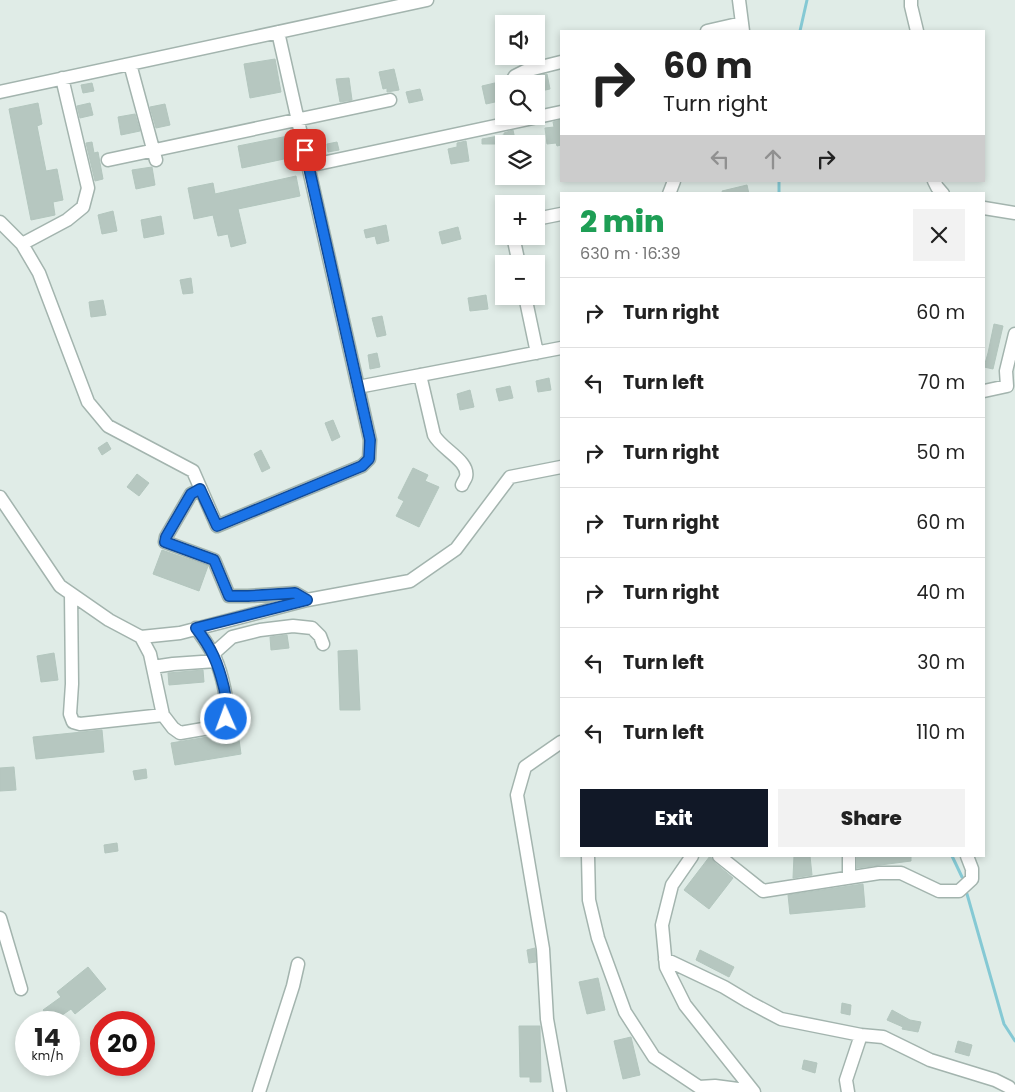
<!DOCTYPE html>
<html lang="en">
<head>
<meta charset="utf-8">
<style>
	body { margin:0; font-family:Poppins,sans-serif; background:#f2f2f2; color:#222; height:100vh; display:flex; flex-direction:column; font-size:19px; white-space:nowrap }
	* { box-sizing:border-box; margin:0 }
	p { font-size:16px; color:#767676 }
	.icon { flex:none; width:28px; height:28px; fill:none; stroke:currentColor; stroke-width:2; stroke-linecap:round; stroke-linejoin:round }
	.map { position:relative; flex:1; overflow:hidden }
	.side { position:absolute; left:560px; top:192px; width:425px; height:665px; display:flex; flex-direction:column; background:#fff; border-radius:0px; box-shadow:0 2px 8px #0003 }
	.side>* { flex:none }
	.hud { position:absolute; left:560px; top:30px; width:425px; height:152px; border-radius:0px; box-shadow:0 2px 8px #0003; background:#fff; color:#222; overflow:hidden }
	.fabs { position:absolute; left:495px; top:15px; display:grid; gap:10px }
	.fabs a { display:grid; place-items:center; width:50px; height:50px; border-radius:0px; background:#fff; box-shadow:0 2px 8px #0003; font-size:25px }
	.speed { position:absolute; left:15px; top:1011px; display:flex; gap:10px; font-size:25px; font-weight:700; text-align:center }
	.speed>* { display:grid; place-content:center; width:65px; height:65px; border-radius:50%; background:#fff; box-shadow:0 2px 8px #0003; line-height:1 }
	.speed small { font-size:12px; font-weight:400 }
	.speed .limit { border:8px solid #d22; background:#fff; color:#111 }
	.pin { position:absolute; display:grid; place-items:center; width:42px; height:42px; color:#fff; margin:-21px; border-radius:10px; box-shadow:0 2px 8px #0006 }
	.me { position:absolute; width:55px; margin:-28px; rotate:358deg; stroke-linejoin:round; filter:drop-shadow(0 0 4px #0008) }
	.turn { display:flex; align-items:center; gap:18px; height:105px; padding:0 20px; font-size:22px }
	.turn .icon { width:65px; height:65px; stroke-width:2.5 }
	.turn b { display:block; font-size:35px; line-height:42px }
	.lanes { display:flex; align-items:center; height:48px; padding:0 20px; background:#0003; justify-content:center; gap:25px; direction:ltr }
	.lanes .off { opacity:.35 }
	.round { display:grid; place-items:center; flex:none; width:52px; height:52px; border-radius:0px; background:#f2f2f2 }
	.head { display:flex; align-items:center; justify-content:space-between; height:85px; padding:0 20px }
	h1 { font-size:30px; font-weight:800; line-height:38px; color:#1e9e55 }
	.action { display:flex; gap:10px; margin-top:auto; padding:10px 20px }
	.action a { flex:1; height:58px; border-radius:0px; background:#111827; color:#fff; font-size:20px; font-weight:800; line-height:58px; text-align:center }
	.action a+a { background:#f2f2f2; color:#222 }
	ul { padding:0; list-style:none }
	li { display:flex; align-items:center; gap:15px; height:70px; padding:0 20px; border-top:1px solid #e0e0e0 }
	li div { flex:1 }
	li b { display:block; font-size:19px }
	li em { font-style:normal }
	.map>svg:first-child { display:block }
</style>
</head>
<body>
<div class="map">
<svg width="1015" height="1092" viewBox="0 0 1015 1092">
	<rect width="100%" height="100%" fill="#e0ece7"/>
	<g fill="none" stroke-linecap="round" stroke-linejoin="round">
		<path stroke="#85c9d4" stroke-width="3" d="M800,31l7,-31
			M779,194v-13
			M952,856l10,21
			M967,894l37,130 11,17"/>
	</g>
	<path fill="#b6c7c0" stroke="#b3c6be" d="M275,59l6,33 -31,6 -6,-34z
		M394,69l5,21 -12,2v-4l-4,1 -4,-17z
		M547,74l3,15 -14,3v-8h-1l-2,-7z
		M349,78l3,22 -12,2 -4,-23z
		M499,82l2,11 3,-1v8l-18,4 -4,-18z
		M92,83l2,8 -11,2 -2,-8z
		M420,89l3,11 -14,3 -3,-11z
		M38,103l4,21 -5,2 9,45 11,-2 6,31 -10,2 2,13 -24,5 -22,-111z
		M90,103l3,12 -13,3 -3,-12z
		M165,104l5,21 -14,3 -6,-21z
		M135,114l5,17 -19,4 -3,-18z
		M561,120v25l-4,1 -1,-3 -9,1 -2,-16 9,-1 -1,-5z
		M513,130l3,14h-12v16h-5l-2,-16h-15v-5l22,-4v-2z
		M293,135l5,21 -56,12 -4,-22z
		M466,141l3,20 -18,3 -3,-15 9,-2v-4z
		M92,142l2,11 4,-1 5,27 -8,2 -9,-38z
		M337,142l2,8 -11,2 -1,-8z
		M152,167l3,18 -19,4 -4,-19z
		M296,176l4,20 -62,13 8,34 -15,4 -3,-13 -10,2 -5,-21 -19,4 -6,-31 25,-5 2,11z
		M747,185l2,9h-26l-1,-3z
		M113,211l4,20 -15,3 -4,-19z
		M161,216l3,18 -20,4 -3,-18z
		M386,225l3,16 -12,3 -2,-8 -9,2 -2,-8z
		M458,227l3,12 -19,5 -3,-12z
		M191,278l2,15 -10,1 -3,-14z
		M486,295l2,14 -18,2 -2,-13z
		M103,300l3,15 -15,2 -2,-15z
		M382,316l4,19 -9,2 -5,-19z
		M994,324l9,2 -10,43 -9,-2 4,-14z
		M377,353l3,14 -10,2 -2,-14z
		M549,378l2,12 -13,2 -2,-11z
		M510,386l3,12 -14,3 -3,-12z
		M470,390l4,17 -14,3 -3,-16z
		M333,420l7,17 -8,4 -7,-18z
		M107,442l4,7 -9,6 -4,-7z
		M261,450l9,18 -8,4 -8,-18z
		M413,468l15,7 -3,6 14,6 -20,40 -23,-11 8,-15 -6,-3z
		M137,474l12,9 -10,13 -12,-9z
		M162,550l46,16 -9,25 -46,-17z
		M287,635l2,13 -18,2 -1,-13z
		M357,650l3,60h-20l-2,-59z
		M54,653l4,27 -17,2 -4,-26z
		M203,670l1,12 -35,3 -1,-12z
		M102,730l2,22 -68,7 -3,-22z
		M238,732l3,22 -66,11 -4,-22z
		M14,767l2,23 -16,1v-23z
		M146,769l1,9 -12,2 -2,-9z
		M117,843l1,8 -13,2 -1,-8z
		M710,856l4,6 19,16 -24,31 -25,-19z
		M794,856h16l2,19 -19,3z
		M857,856h54v5l-54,7z
		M863,884l2,23 -75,7 -2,-19z
		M535,948l1,14 -7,1 -2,-13z
		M700,950l34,17 -5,10 -33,-17z
		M88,967l18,22 -31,25 -4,-5 -19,13 -9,-12 18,-13 -4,-5z
		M598,978l7,32 -18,4 -8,-32z
		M842,1003l9,2 -1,10 -9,-2z
		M892,1010l18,10 11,2 -3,10 -16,-3 1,-2 -16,-7z
		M519,1026h21l1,56h-11v-5h-10z
		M631,1037l9,38 -17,4 -9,-38z
		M958,1041l14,4 -3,11 -14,-4z
		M804,1060l13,3 -2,10 -13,-4z"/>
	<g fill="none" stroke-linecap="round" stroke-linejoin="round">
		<defs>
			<path id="minor" d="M739,0l4,31
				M911,0v6l6,25
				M707,31l35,-8
				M130,64l26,96
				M510,84l5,-8 10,-5 36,-9
				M0,92l427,-92
				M108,160l282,-60
				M308,166l253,-54
				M934,181l3,6 6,7
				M669,194l5,-13
				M984,208l31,5
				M536,219l25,-5
				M0,222l22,22 17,29 49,129 20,24 85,45 24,55 145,-60 7,-7 1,-19 -92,-408
				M513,236l6,28
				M22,244l45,-24 16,-13 5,-19 -26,-110
				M525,296l12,57
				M420,375l14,60c7,14 36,26 32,42 -1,3 -3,5 -4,8
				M358,387l203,-39
				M984,391l23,-5 -1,-15 9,-37
				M201,489l-10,5 -25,43 -1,5 49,18 15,36h19l47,-3 12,7
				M0,497l60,89 49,34 32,17 39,-4 127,-33 103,-19 46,-32 54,-72 51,-10
				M71,594l1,90 -2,30 3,8 7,2 83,-9
				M141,637l9,17 13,61 10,13 7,5 35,-6 11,-8c3,-16 -4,-45 -11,-61 -5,-11 -12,-20 -19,-30
				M213,654l19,-17 28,-7 33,-4 19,2 8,8 3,8
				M153,667l20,-3 43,-3
				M588,856l1,44 9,38 27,74 29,45 45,30 16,-1 38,5
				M692,856l-20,29 -10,40 4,42 19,38 69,87
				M719,856l44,35 116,-18h22l38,18h20l13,-12v-10l-5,-13
				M849,877v-21
				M0,918l21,71
				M665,959l59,28 25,15 32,17 80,16 22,2 47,23 65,20 14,7 3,5
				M259,1092l34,-106 5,-22
				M560,1092l-13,-73 -4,-70 -26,-154 8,-28 36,-25
				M848,1092l-2,-12 15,-45"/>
		</defs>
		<use href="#minor" stroke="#a3b4ae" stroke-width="15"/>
		<use href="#minor" stroke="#fff" stroke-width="12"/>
	</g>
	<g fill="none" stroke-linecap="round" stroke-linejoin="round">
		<defs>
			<path id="route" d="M226,719c2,-11 0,-20 -2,-31 -6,-25 -12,-39 -28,-60l111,-28 -12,-7 -47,3h-19l-15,-36 -49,-18 1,-5 25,-43 9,-5 17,37 145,-60 7,-7 1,-19 -65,-290"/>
		</defs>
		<use href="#route" stroke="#114b97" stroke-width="12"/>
		<use href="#route" stroke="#1a73e8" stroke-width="9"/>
	</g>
</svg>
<div class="fabs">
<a><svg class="icon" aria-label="sound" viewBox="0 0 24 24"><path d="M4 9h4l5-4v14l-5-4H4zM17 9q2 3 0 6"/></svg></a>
<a><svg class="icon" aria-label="search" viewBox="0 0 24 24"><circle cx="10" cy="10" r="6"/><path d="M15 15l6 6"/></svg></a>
<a><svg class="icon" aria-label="layers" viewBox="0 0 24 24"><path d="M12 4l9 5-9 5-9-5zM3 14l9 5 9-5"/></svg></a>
<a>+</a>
<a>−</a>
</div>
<div class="speed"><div>14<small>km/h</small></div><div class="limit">20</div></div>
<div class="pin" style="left:305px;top:150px;background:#d93025"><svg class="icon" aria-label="arrive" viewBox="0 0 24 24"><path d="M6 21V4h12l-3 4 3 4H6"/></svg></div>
<svg class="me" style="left:226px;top:719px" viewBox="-20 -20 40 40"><circle r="17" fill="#1a73e8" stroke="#fff" stroke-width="3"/><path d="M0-11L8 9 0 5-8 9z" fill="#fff"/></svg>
<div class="hud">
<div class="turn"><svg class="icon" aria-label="right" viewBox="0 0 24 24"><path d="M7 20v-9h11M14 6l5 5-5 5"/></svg><div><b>60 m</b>Turn right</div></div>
<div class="lanes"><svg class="icon off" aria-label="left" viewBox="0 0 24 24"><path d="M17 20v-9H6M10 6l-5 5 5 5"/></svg><svg class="icon off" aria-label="ahead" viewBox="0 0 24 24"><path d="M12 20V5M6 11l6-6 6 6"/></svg><svg class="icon" aria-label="right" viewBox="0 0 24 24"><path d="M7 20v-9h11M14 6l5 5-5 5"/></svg></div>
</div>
<section class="side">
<div class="head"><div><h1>2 min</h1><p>630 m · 16:39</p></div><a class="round"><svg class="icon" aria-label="close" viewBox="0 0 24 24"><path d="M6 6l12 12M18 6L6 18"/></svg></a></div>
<ul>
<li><svg class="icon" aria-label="right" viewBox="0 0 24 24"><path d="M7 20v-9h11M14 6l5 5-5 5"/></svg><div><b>Turn right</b></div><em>60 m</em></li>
<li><svg class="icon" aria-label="left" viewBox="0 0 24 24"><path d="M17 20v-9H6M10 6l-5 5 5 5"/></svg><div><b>Turn left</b></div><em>70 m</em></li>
<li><svg class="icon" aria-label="right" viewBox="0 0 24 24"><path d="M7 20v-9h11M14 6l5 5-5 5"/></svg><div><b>Turn right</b></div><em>50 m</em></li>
<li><svg class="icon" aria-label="right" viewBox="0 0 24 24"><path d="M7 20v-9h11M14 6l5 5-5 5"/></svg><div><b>Turn right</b></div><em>60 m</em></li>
<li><svg class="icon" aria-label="right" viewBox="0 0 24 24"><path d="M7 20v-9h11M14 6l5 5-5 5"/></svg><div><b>Turn right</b></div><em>40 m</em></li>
<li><svg class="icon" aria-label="left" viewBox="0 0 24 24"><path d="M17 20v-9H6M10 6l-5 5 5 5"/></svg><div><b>Turn left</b></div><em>30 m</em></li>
<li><svg class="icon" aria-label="left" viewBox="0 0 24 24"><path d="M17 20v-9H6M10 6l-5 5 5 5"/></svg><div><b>Turn left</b></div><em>110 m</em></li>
</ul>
<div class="action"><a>Exit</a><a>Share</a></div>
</section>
</div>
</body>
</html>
